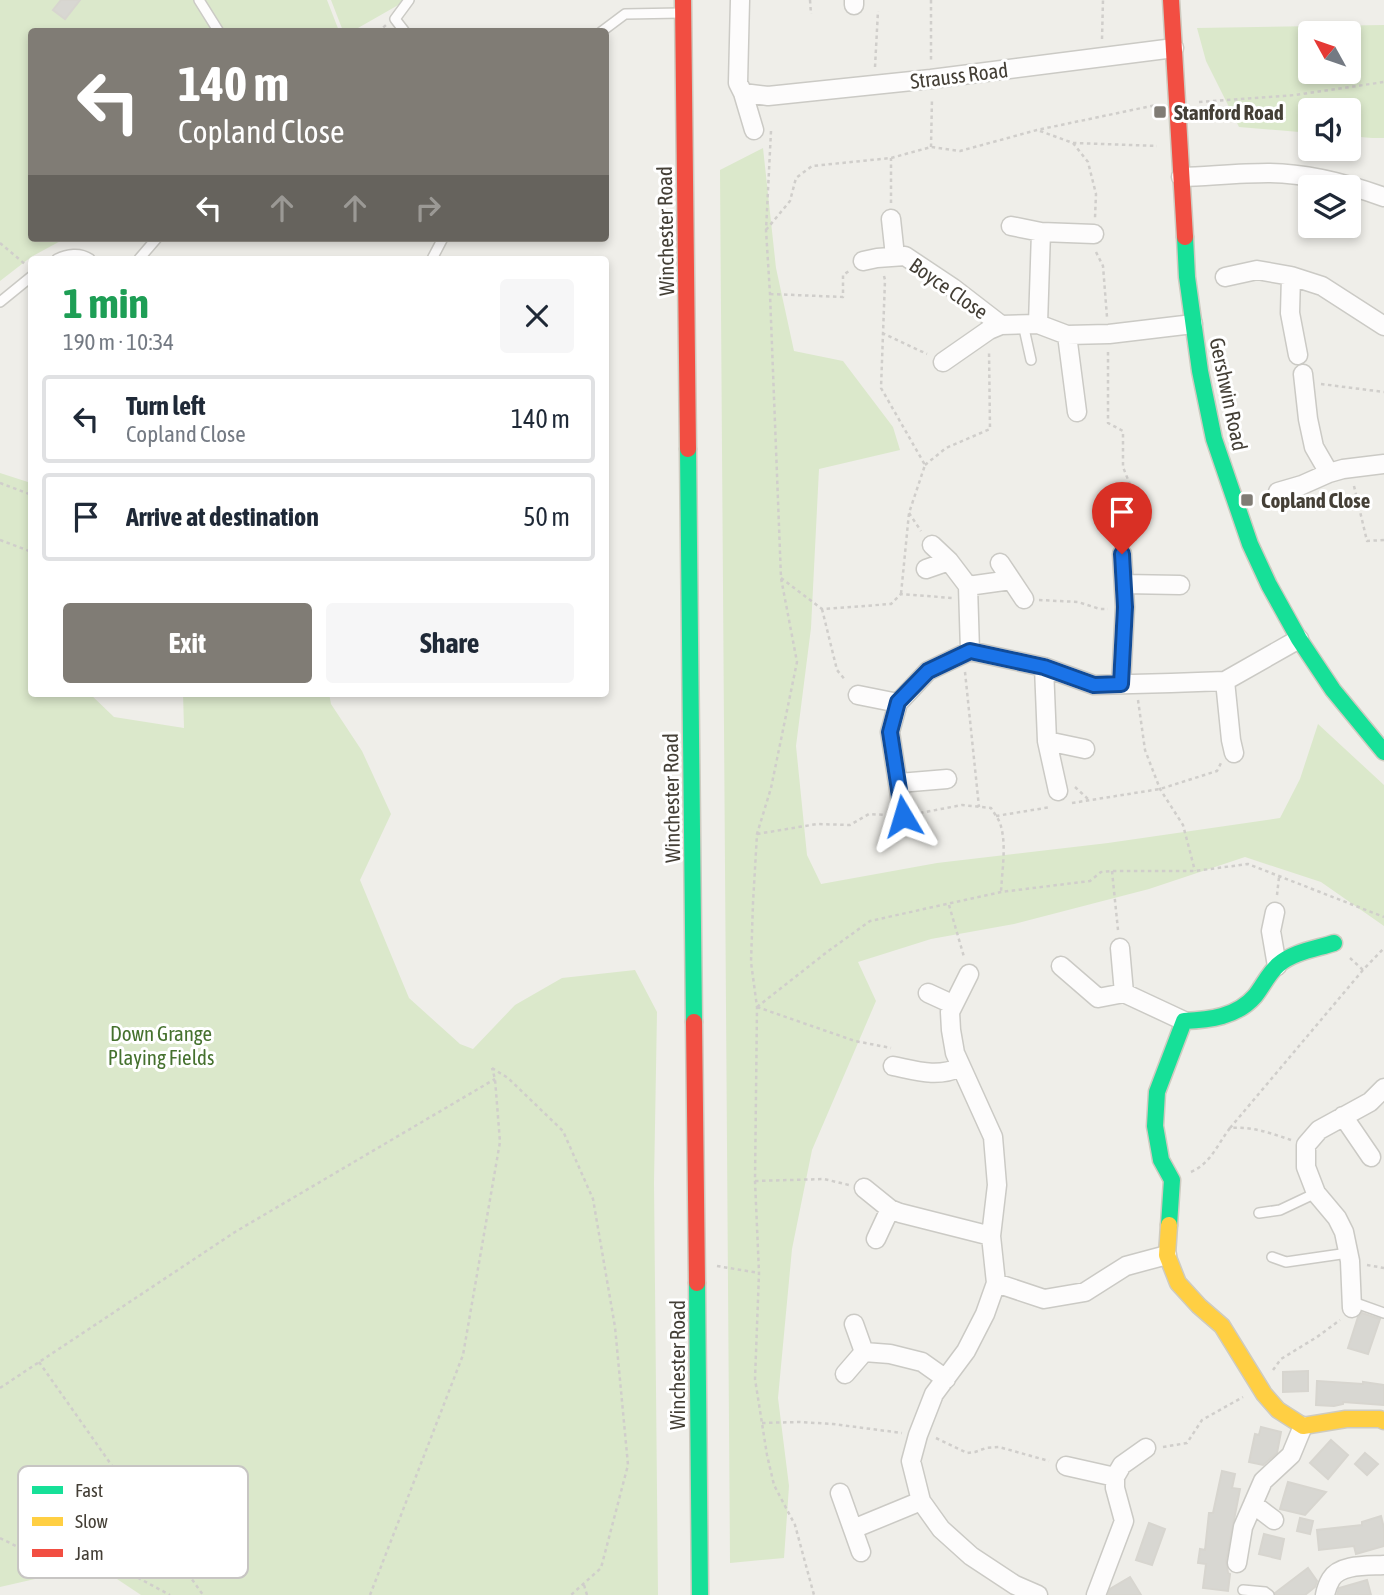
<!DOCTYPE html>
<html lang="en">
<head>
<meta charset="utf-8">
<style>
	body { margin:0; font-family:"Asap Condensed",sans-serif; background:#f6f6f7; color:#1f2937; height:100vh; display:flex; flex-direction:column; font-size:26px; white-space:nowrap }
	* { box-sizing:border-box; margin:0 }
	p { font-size:23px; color:#747a83 }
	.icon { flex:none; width:38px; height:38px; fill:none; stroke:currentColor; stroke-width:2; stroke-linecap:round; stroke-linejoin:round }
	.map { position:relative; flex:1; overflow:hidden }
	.sheet { position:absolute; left:28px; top:256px; width:581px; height:441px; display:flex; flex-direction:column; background:#fff; border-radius:7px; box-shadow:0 4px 10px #0003 }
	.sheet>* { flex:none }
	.top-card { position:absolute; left:28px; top:28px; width:581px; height:214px; border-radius:7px; box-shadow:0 4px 10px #0003; background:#807c75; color:#fff; overflow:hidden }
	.needle { width:46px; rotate:310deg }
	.tools { position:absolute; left:1298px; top:21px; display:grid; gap:14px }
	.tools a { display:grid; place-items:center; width:63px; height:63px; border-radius:7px; background:#fff; box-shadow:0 4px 10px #0003; font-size:35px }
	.pin { position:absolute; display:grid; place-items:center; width:60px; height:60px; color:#fff; margin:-72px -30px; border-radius:50% 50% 50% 0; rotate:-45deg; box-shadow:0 0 7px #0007 }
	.pin .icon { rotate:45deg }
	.me { position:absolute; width:77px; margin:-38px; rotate:353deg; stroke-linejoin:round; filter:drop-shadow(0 0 5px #0008) }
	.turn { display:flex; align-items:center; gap:24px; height:147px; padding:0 35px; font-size:32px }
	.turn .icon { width:91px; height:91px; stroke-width:2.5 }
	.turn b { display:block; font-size:49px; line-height:60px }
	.lanes { display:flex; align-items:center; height:66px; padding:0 35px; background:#0003; justify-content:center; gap:35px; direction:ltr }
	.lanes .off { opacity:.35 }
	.round { display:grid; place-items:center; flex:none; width:74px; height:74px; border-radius:7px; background:#f6f6f7 }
	.headline { display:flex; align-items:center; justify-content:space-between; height:119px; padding:0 35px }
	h1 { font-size:42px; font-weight:700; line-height:52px; color:#1e9e55 }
	.primary-button { display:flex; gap:14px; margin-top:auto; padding:14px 35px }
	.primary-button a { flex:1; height:80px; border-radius:7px; background:#807c75; color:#fff; font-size:28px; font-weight:700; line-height:80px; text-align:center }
	.primary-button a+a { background:#f6f6f7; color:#1f2937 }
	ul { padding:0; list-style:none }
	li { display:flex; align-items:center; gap:21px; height:88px; margin:0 14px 10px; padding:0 21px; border:4px solid #e0e1e3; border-radius:7px }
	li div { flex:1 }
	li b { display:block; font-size:26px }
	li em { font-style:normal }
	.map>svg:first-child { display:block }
</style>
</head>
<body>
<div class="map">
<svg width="1384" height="1595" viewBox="0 0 1384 1595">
	<rect width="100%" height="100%" fill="#efeee9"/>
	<path fill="#dbe8cb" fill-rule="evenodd" d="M0,0h327l12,31 -307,1v206h34l-35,19 -31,24z
		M331,0h76l-56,32 -8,-1z
		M1384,25v113h-12l-23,-2v-26h-38v23l-72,-6 -33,-66 -9,-33zM1311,33h38v39h-38z
		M763,148l13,120 18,83 49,10 50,66 7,23 -81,19 -8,159 -15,118 11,109 14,29 116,-21 171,-20 172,-25 20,-39 18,-55 66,61v141l-63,-44 -76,-25 -96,32 -135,35 -83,15 -73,23 18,39 -64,149 -20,99 -14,149 11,88 -5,72 -54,5 -10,-1393z
		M0,473l31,10 1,210h57l25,24 70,11 -1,-35h146l2,11 31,47 29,63 -31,66 49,118 51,46 13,5 42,-44 47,-27 73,-8 22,42 -3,171 4,412h-517l-45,-30 -96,22z"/>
	<path fill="#d8d7d2" stroke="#d7d5cf" stroke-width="2" d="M61,0h19l-15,19 -12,-9z
		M1362,1313l18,6 -12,35 -20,-6 10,-31z
		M1308,1371v20l-25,1v-20z
		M1317,1381l46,3v-2l21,3v20l-41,-3v2l-9,2 -18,-1z
		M1261,1427l20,5 -4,21 -14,12 -14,-3 6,-28 4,1z
		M1331,1440l17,15 -20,24 -18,-16z
		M1365,1453l13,11 -11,11 -12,-11z
		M1222,1471l13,3 -3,14 8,1 -14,72 2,12 2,1 -2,17 -25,-3 3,-24 -8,-1 2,-14 5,1 4,-37h4z
		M1288,1482l38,10 -21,23 -25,-6z
		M1381,1516l3,12v18l-28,8 -2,-8 -35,4 -2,-20 45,-5v-3z
		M1300,1518l13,3 -3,13 -13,-3z
		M1149,1523l16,6 -13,36 -16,-5z
		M1264,1534l20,5 -4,20 -21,-5z
		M1308,1568l9,13 -2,6 -10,8h-29l-1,-2z
		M1130,1577l11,18h-33l2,-6z
		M1367,1580l4,15h-34l2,-7z"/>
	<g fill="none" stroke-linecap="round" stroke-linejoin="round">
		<defs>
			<path id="lane" d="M199,0l20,32
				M405,32l-10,-13 14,-19
				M601,32l24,-18 56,-1
				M57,259c10,-5 23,-7 33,0
				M139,259l18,-21
				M432,259l11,-21
				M0,302l32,-26
				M1023,324l8,36
				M1259,1213l21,-3 36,-17
				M1272,1257l14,5 62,-9
				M1353,1302l31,11
				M1243,1590l22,2 4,3"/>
			<path id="street" d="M740,0l-2,83 5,10 11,37
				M854,5v-5
				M743,93l25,3 163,-17 243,-31
				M1181,177c29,-1 58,-4 87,-4 39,0 80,11 116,24
				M891,219l4,37
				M1011,226l30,6 53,2
				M863,261l14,-3 28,-2 48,32 48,37
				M1291,276l-1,37 8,42
				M1225,277l32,-7 34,6 31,10 62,40
				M1038,324l3,-92
				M1067,335l10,77
				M943,362l46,-32 12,-5 37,-1 29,11 42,-1 84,-10
				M1303,374l5,45 6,28 15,26
				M1278,492l24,-7 27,-12 14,-4 41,-5
				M932,545l17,16 19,25 2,65
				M1000,563l24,36
				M926,569l23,-8
				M1124,584l56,1
				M968,586l43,-6
				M1044,667l3,74 11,50
				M1225,681l6,59 3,13
				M1121,684l4,-77 -3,-53
				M858,695l40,8
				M1047,741l38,8
				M899,783l48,-4
				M903,816l-13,-84 8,-29 30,-32 42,-20 74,16 50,18 77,-2 54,-2 74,-42
				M1275,912l-4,19 6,35
				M1120,948l4,45
				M1061,966l37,32 26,-5 60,28
				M969,974l-19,38 1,18 4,23 38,84 4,48 -6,51 5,47 -11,31 -19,37 -32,43 -16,41 -7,26 10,40 20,28 30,27 44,29 23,10
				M928,993l24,11
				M893,1066c24,5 44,12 68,1
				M1343,1116l28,41
				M864,1188l26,21 10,4 91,23
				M876,1239l14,-30
				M996,1283l48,16 41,-7 41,-26 41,-11
				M1352,1308l-2,-47 -6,-29 -7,-14 -21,-25 -10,-26v-22l13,-15 51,-28 14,-14
				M864,1352l26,2 32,8 24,17
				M845,1374l19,-22 -10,-28
				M1066,1466l49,11
				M840,1493l21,59
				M1253,1504l21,16
				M853,1529l68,-28
				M1237,1563l6,-36 20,-46 28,-26 12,-29
				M1096,1595l28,-74 -9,-33v-11l7,-12 24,-17
				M1325,1595c1,-5 3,-11 6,-16 9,-15 37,-13 53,-14"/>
			<path id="fast" d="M1185,237l2,40 13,94 14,68 36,105 19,41 30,54 34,51 51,62
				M688,449l6,573
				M1169,1225l3,-45 -11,-20 -6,-34 2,-34 27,-71c25,-1 53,-4 71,-25 8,-10 13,-22 23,-31 15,-13 37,-16 56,-22
				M697,1283l3,312"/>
			<path id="slow" d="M1169,1225l-2,30 11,28 21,23 23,20 42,68 14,16 25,16 43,-7h34l4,2"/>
			<path id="jam" d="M683,0l5,449
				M1171,0l14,237
				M694,1022l3,261"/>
		</defs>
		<use href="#lane" stroke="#cbcac5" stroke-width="12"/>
		<use href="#street" stroke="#cbcac5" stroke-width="21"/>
		<use href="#fast" stroke="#cecbc0" stroke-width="19"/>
		<use href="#slow" stroke="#cecbc0" stroke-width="19"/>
		<use href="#jam" stroke="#cecbc0" stroke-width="19"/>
		<path stroke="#d0cecb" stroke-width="2.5" stroke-dasharray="3.5 3.5" stroke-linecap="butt" d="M810,0l1,14
			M931,0v62
			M378,32l8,-7
			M1102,39l1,-39
			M875,67l3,-56
			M1199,102l96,-7 89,-13
			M771,131l-5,99 4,64 11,284 16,84 -26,126 -14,46 -4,69 -2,59 6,45 -2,174 4,92 -4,106 12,76 7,30 21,40 19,70
			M1040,131l33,12 84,3
			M1073,143l15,19 8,32 -1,24
			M931,147l1,-49
			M891,203v-45
			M766,230l24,-29 6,-23 16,-12 79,-8 40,-11 29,4 77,-21 119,-25
			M0,243l26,22
			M1096,252l7,14 4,51
			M884,276l1,4 -4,108 44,77 -16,48 -8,81
			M770,294l73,3v-22l6,-4
			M882,333l45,21
			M1108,352v71l15,8v36l10,25 3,52
			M1321,384l63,8
			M925,465l21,-17 44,-19 -1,-79
			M0,483l32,12
			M1354,486l13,55 17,-1
			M909,513l12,18
			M0,540l32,12
			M781,578l41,31 69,-5 10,-10 51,4
			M1039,600l39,2 22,7h8
			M822,609l15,61 9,11
			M965,672l14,135
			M1138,700l7,50 15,39 23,36 12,46
			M1075,787l13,12
			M1072,803l88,-14 57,-18 4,-8
			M920,813l42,-8 29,3c3,5 7,10 9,15 7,21 2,47 1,69
			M996,816l55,-9
			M757,834l60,-10 33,1 19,-11 17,1
			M1112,871l6,59
			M1277,895l2,-18
			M949,905l15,52
			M1350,958l13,12
			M757,1007l70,-55 43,-31 131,-29 89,-11 11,-9 11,-1h83l53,-7 136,53
			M757,1007l98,34 36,7
			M492,1068l16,10 55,53 30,68 22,128 13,138 -27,103 -30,27
			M1230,1128l133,-158 21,-22
			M1191,1172c20,-9 26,-27 39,-44 22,-2 40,5 61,12
			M755,1181l69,-2 25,6
			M1367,1265l17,3
			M717,1266l42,7
			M39,1362l164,233
			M1273,1370l8,-11 36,-22 23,-17
			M0,1388l235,-156 260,-153
			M762,1423l37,-1 34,2 69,9
			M936,1438l31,15 8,-1 11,-4 13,-1 50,14
			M1163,1447l24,-4 15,-23 41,-23
			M0,1538l24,12 23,9h56l67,36
			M584,1585l3,10
			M370,1595l93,-240 37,-213 -5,-63 -3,-11"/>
		<use href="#lane" stroke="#fdfcfc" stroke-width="9"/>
		<use href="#street" stroke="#fdfcfc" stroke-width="18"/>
		<use href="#fast" stroke="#16e098" stroke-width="16"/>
		<use href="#slow" stroke="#ffcf43" stroke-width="16"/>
		<use href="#jam" stroke="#f24e42" stroke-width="16"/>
	</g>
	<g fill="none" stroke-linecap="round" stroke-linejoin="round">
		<defs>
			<path id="route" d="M903,816l-13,-84 8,-30 30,-31 42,-20 74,16 50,18 27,-1 4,-77 -3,-53"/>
		</defs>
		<use href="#route" stroke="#114b97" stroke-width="18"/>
		<use href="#route" stroke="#1a73e8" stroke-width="12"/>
	</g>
	<g fill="#807c75" stroke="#fff" stroke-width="2.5">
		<rect x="1153" y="105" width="14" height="14" rx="3.5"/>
		<rect x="1240" y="493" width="14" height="14" rx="3.5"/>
	</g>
	<g text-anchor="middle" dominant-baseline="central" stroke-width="6" stroke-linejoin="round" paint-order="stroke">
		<g font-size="21" fill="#443f36" stroke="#fff">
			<text transform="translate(959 75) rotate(-7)">Strauss Road</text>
			<text transform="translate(665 231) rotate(-91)">Winchester Road</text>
			<text transform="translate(949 288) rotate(35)">Boyce Close</text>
			<text transform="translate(1229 394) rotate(78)">Gershwin Road</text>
			<text transform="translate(671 798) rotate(-91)">Winchester Road</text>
			<text transform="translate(677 1365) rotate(-90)">Winchester Road</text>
		</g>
		<g font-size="21" font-weight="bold" fill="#443f36" stroke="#fff" text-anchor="start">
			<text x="1174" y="112">Stanford Road</text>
			<text x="1261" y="500">Copland Close</text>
		</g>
		<g font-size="21" fill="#45712e" stroke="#fff">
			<text x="161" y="1033">Down Grange<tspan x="161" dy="24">Playing Fields</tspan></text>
		</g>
	</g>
	<rect x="18" y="1466" width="230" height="112" rx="10" fill="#fff" stroke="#c7c5c3" stroke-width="2"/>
	<rect x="32" y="1486" width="31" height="8" fill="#16e098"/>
	<rect x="32" y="1517" width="31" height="9" fill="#ffcf43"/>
	<rect x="32" y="1549" width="31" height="8" fill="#f24e42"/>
	<g font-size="19" fill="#443f36">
		<text x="75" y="1497">Fast</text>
		<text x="75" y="1528">Slow</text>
		<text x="75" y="1560">Jam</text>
	</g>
</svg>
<div class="tools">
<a><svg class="needle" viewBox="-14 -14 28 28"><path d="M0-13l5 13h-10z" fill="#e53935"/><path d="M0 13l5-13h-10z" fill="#747a83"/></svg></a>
<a><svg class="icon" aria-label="sound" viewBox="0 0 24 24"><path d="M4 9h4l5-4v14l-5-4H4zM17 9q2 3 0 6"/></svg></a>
<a><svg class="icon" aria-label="layers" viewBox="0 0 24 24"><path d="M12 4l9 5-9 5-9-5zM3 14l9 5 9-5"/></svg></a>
</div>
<div class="pin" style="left:1122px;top:554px;background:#d93025"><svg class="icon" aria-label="arrive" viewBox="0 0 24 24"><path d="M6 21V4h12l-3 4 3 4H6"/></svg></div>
<svg class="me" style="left:903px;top:816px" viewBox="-20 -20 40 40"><path d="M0-17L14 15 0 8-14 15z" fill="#1a73e8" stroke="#fff" stroke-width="4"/></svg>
<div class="top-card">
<div class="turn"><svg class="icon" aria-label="left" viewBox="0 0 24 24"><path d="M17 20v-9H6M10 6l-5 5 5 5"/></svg><div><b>140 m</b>Copland Close</div></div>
<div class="lanes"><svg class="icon" aria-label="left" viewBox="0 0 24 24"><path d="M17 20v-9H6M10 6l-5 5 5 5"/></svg><svg class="icon off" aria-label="ahead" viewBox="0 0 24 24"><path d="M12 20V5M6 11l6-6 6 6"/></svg><svg class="icon off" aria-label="ahead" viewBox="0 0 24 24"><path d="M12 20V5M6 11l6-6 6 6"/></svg><svg class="icon off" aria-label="right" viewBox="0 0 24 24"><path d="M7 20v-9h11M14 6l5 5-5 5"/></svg></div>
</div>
<section class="sheet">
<div class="headline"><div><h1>1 min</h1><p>190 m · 10:34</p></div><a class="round"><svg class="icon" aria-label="close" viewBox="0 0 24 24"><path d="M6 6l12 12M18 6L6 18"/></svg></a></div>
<ul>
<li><svg class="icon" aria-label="left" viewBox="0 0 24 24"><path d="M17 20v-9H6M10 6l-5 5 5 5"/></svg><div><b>Turn left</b><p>Copland Close</p></div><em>140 m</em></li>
<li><svg class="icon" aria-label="arrive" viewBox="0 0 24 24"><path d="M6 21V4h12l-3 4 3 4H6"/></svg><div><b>Arrive at destination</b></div><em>50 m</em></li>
</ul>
<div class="primary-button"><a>Exit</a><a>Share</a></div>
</section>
</div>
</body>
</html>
